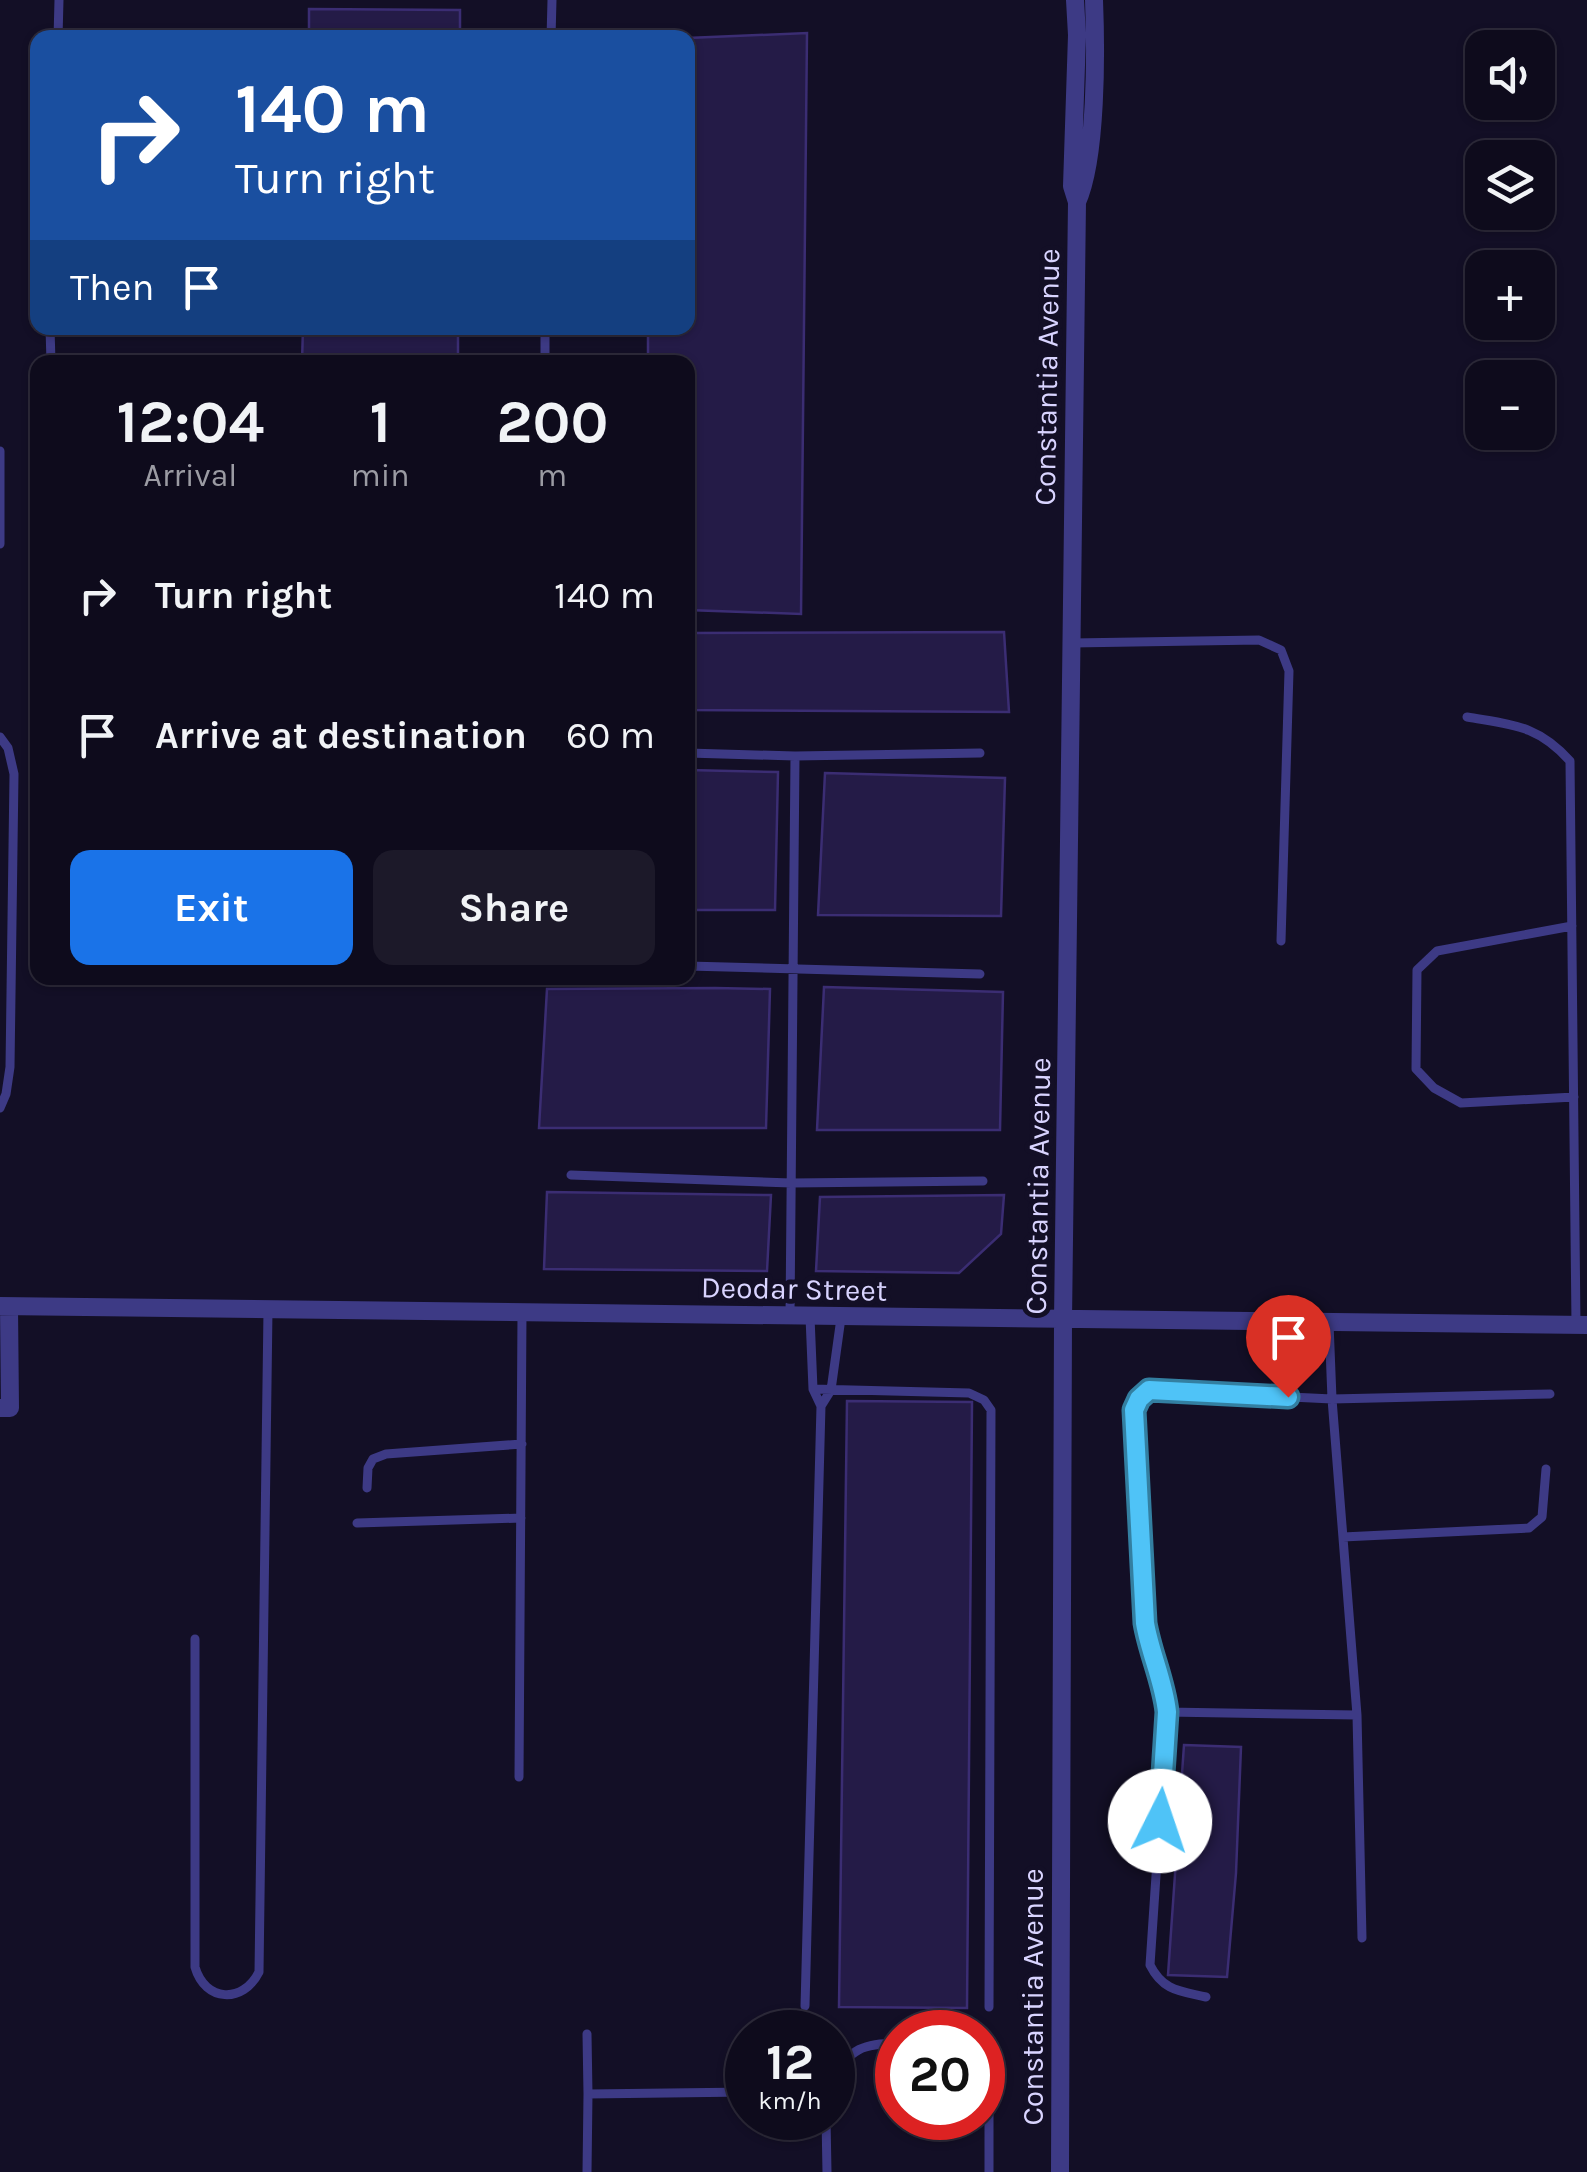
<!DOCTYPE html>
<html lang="en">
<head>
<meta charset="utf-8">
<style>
	body { margin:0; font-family:Karla,sans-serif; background:#1c1929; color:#f1f3f6; height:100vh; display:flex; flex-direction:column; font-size:38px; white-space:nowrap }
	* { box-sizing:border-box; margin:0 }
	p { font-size:32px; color:#9b9ba3 }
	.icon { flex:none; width:55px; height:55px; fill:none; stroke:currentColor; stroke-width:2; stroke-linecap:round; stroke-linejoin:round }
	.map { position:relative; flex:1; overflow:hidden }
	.drawer { position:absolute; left:30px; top:355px; width:665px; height:630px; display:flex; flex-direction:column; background:#0e0b1c; border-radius:20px; box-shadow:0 2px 8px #0004,0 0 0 2px #2e2b3b }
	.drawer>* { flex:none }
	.banner { position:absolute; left:30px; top:30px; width:665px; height:305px; border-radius:20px; box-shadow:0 2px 8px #0004,0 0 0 2px #2e2b3b; background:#1a4fa0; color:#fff; overflow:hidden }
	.tools { position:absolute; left:1465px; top:30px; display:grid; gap:20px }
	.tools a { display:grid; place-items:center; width:90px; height:90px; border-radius:20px; background:#0e0b1c; box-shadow:0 2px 8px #0004,0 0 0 2px #2e2b3b; font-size:50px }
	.speed { position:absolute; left:725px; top:2010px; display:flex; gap:20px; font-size:50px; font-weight:700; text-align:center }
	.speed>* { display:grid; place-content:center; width:130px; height:130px; border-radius:50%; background:#0e0b1c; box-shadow:0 2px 8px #0004,0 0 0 2px #2e2b3b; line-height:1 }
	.speed small { font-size:25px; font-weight:400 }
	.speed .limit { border:15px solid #d22; background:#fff; color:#111 }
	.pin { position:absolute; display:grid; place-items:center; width:85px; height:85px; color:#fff; margin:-102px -42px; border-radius:50% 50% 50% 0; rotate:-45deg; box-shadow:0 0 10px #0007 }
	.pin .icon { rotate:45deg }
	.me { position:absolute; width:110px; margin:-55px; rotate:4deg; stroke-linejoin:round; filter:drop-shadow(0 0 8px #0008) }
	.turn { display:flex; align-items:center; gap:35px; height:210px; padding:0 40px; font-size:45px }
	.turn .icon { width:130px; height:130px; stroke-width:2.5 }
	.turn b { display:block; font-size:70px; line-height:85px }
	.then { display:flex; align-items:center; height:95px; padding:0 40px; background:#0003; gap:20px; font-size:38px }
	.eta { display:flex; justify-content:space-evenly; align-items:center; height:170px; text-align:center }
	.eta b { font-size:60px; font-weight:700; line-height:70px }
	.primary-button { display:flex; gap:20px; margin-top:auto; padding:20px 40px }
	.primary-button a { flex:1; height:115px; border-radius:20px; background:#1a73e8; color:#fff; font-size:40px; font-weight:700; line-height:115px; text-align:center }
	.primary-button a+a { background:#1c1929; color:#f1f3f6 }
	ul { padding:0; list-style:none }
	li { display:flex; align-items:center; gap:30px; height:140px; padding:0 40px }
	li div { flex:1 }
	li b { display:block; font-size:38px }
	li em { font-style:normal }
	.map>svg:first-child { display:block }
</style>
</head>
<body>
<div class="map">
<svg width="1587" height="2172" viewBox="0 0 1587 2172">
	<rect width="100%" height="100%" fill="#130f26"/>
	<path fill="#241b47" stroke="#3b2d73" stroke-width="2.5" d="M309,9l151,1v28h-151z
		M807,33l-6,581 -113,-4v-248h-40v-34h40v-290z
		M303,328h155v34h-156z
		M1004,632l5,80 -321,-2v-77z
		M688,770l90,2 -3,138h-87z
		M825,773l180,5 -4,138 -183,-1z
		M824,987l179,5 -3,138h-183z
		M715,988l55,1 -4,139h-227l8,-139z
		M547,1192l224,3 -4,76 -223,-2z
		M1004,1195l-3,39 -42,39 -143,-2 4,-74z
		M847,1401l125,1 -5,606 -128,-1z
		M1184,1745l57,2 -5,126 -9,104 -59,-2z"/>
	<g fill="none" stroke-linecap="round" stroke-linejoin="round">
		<path stroke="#3d3a85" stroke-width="9" d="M58,38l1,-38
			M551,38l1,-38
			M50,328l1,34
			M545,362v-34
			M0,451v93
			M1072,643l187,-3 22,10 8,21 -8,270
			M1467,717c46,8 71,8 103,44l6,564
			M0,737l8,11 6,26 -4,293 -4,27 -6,14
			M688,753l107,3 185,-3
			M1572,926l-135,25 -20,19 -1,99 18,19 27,15 113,-6
			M688,966l292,8
			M571,1175l220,8 192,-2
			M790,1316l5,-560
			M813,1389l156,4 15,7 7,10 -2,597
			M821,1406l10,-16 10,-72
			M367,1488l1,-20 5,-9 13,-5 136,-10
			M357,1523l164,-5
			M1343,1537l186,-9 13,-11 4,-48
			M195,1639v328c10,35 48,37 64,5l9,-662
			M1167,1712l190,3 -25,-316 218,-5
			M1357,1715l5,223
			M519,1777l3,-464
			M1206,1997c-26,-6 -43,-6 -56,-32l17,-253c-3,-30 -17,-59 -22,-89l-11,-213 5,-11 10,-9 183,9 -3,-76
			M805,2006l16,-600 -8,-17 -3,-72
			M587,2034l1,60 160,-2
			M982,2066l7,39v67
			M832,2078c20,-30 30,-34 66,-35
			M826,2118l1,54
			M587,2172l1,-78"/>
		<path stroke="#3d3a85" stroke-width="18" d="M1077,202c20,-44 19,-152 17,-202
			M0,1306l1587,19
			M0,1408h10l-1,-101
			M1060,2172l3,-852 14,-1118 -5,-16 5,-151 -2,-35"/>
	</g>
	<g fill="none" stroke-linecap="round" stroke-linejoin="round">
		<defs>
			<path id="route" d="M1160,1821l7,-109c-3,-30 -17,-59 -22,-89l-11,-213 5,-11 10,-9 139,7"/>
		</defs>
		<use href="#route" stroke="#337fa1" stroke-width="25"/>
		<use href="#route" stroke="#4fc3f7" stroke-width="18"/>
	</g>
	<g text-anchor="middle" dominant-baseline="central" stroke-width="10" stroke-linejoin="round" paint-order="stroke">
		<g font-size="30" fill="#d9d4ff" stroke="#130f26">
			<text transform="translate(1047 377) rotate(-89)">Constantia Avenue</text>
			<text transform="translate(1038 1186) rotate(-89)">Constantia Avenue</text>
			<text transform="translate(794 1289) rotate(1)">Deodar Street</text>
			<text transform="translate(1033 1997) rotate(-90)">Constantia Avenue</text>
		</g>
	</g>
</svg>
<div class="tools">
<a><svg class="icon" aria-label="sound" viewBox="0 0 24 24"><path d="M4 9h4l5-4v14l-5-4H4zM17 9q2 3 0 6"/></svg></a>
<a><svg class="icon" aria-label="layers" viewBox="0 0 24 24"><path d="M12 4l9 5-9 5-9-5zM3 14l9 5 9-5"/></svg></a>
<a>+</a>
<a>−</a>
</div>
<div class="speed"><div>12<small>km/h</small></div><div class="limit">20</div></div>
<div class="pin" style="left:1288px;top:1397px;background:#d93025"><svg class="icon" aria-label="arrive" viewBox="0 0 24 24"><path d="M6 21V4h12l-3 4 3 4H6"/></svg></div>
<svg class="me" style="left:1160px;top:1821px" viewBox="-20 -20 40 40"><circle r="19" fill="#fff"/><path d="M0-13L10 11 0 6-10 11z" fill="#4fc3f7"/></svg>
<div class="banner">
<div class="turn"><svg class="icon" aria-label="right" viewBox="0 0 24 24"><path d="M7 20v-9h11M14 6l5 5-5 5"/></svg><div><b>140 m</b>Turn right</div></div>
<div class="then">Then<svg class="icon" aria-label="arrive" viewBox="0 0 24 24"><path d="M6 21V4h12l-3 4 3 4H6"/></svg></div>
</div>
<section class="drawer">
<div class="eta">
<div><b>12:04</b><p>Arrival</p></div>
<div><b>1</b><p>min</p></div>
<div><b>200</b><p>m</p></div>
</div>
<ul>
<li><svg class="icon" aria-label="right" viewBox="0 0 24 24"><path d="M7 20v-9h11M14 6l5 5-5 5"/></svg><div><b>Turn right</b></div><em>140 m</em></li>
<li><svg class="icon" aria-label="arrive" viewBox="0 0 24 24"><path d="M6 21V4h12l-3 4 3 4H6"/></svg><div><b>Arrive at destination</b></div><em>60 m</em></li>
</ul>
<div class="primary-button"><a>Exit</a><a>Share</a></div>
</section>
</div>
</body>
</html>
